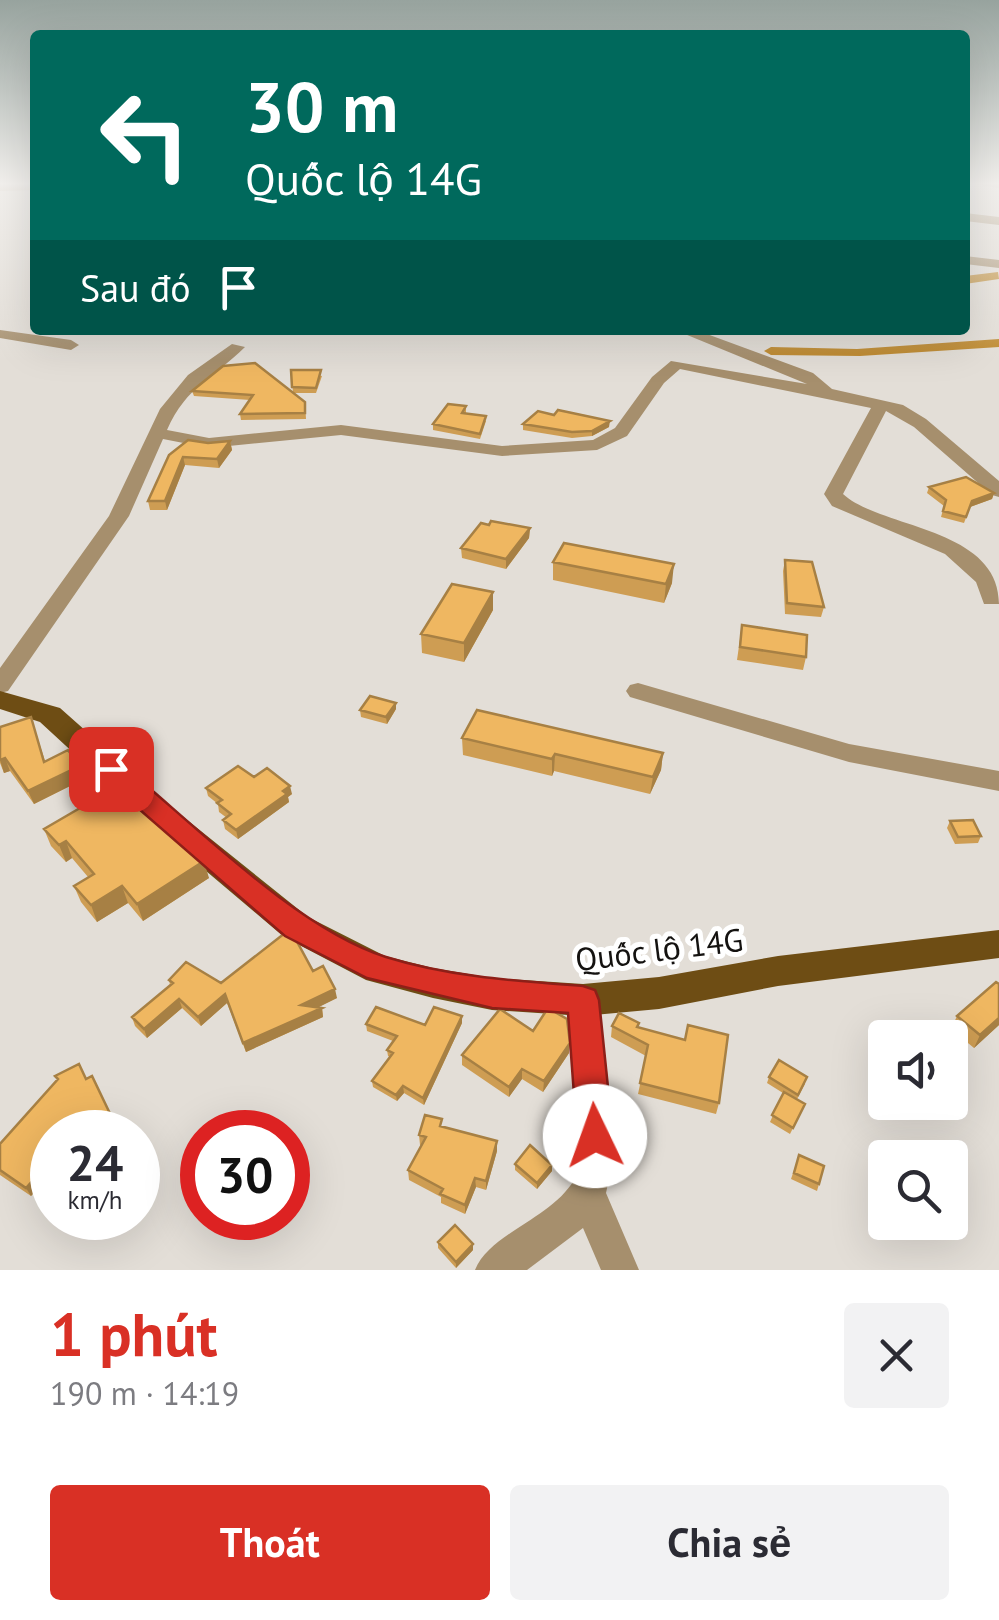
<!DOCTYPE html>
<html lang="vi">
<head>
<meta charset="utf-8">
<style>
	body { margin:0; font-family:"PT Sans",sans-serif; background:#f2f2f3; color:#2b2b33; height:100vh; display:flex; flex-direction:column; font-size:38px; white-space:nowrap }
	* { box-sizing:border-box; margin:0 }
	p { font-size:32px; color:#7c7c81 }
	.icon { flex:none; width:55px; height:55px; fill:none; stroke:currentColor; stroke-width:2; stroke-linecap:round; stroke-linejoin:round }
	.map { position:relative; height:1270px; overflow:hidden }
	.drawer { display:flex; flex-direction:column; background:#fff; flex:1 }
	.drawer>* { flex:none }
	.guide { position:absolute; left:30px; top:30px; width:940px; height:305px; border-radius:10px; box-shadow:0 10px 40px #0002; background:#00695c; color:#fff; overflow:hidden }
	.buttons { position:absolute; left:868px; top:1020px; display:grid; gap:20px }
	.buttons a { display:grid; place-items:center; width:100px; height:100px; border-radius:10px; background:#fff; box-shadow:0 10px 40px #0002; font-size:50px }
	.speed { position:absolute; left:30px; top:1110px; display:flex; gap:20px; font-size:50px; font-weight:700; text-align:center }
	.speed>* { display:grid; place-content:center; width:130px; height:130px; border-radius:50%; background:#fff; box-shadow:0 10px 40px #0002; line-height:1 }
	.speed small { font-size:25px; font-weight:400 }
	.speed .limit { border:15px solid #d22; background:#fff; color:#111 }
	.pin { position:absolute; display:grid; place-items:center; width:85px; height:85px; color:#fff; margin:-42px; border-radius:20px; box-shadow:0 5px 15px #0006 }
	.me { position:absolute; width:110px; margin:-55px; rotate:357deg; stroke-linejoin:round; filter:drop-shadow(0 0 8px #0008) }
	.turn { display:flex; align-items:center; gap:35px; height:210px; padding:0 50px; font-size:45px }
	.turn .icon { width:130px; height:130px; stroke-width:2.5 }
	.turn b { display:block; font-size:70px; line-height:85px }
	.then { display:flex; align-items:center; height:95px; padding:0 50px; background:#0003; gap:20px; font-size:38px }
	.round { display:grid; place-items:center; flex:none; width:105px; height:105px; border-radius:10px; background:#f2f2f3 }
	.summary { display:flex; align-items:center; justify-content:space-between; height:170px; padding:0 50px }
	h1 { font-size:60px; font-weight:700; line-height:75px; color:#d93025 }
	.cta { display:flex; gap:20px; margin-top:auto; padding:20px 50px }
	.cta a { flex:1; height:115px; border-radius:10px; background:#d93025; color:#fff; font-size:40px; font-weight:700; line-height:115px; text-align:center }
	.cta a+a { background:#f2f2f3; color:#2b2b33 }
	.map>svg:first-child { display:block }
</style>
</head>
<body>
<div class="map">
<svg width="999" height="1270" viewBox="0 0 999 1270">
	<rect width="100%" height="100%" fill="#e3ded7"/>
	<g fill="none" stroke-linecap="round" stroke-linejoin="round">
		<path fill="#bf8a2f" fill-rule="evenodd" d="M998,272l1,7 -34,5v-8z
			M999,339v8l-139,9 -89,-1 -7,-4 7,-4 86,2z"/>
		<path fill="#a68f6d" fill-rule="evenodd" d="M979,183h20v5l-19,-3z
			M35,184v6l-35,1v-6z
			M965,213l34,4v8l-34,-4z
			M965,256l34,4v8l-34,-4z
			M0,330l71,10 8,5 -8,5 -71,-12z
			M675,330h21l117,43 19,16 71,16 23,14 73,62v16l-7,-2 -78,-68 -28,-16 -43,83c38,35 156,33 156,110h-15l-8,-22 -31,-28 -113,-48 -8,-12 47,-86 -191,-39 -16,14 -37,53 -30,14 -95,6 -161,-21 -132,13 -46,-9 -34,77 -121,175 -8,2v-25l109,-152 51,-107 28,-34 44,-31 13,3c-31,31 -58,38 -78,83l42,8 132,-13 161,21 91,-6 22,-12 37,-51 19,-16 136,23z
			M638,683l211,61 150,27v20l-150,-29 -219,-65 -4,-6 4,-6z
			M583,986l11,4 5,10 15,133 -1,27 -7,33 33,77h-38l-18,-42 -56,42h-52c15,-37 76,-51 99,-90l4,-77 -11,-103 5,-10z"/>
		<path fill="#6e4d14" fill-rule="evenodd" d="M0,691l60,17 116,103 132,106 77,39 48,12 59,10 91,6 76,-7 119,-21 221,-26v28l-221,28 -119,23 -76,7 -91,-6 -59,-12 -67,-18 -82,-43 -130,-110 -114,-105 -40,-13z"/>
	</g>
	<path fill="#ce9d53" d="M223,366l82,36 1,17 -65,1 -1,-6 10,-14 -56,-4 -2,-5z
		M291,370l31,6 -6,17h-23z
		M466,406v7l20,8 -6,18 -47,-9v-6z
		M554,415l55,12 -17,9 -20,2 -49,-8v-6z
		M230,441l2,9 -13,18 -34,-3 -18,45h-17l-2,-9 21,-46 39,-12z
		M929,487l65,6 -2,6 -22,8 -6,16 -23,-6 3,-11 -17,-13z
		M489,525l41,3 -1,10 -23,31 -44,-11 -1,-10z
		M785,560l39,47 -3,10 -36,-3 -2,-43z
		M553,562l119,21 -8,20 -111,-23z
		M493,592v18l-29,52 -42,-9 -1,-19z
		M742,625l64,32 -3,13 -66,-10z
		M396,709l-9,15 -26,-7 -1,-7z
		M31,717l14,44 35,5 4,13 -50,25 -24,-33 -6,2 -4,-10v-36z
		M462,738l201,15 -2,17 -11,24 -96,-23 -2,5 -89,-21z
		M254,777l38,17 -4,3 1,5 -51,37 -13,-10 -2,-9 4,-2 -8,-6 -1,-8 -10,-8 -2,-8z
		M120,799l89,79 -66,43 -15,-18 -31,19 -16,-20 -7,-16 14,-9 -16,-19 -6,4 -15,-16 -7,-17z
		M950,821l31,15 -3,7 -23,1 -8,-16z
		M313,971l24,27 -19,9 4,1 1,9 -77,35 -19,-49 -26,23 -19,-18 -35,30 -12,-12 -3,-9 38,-32 -1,-5 52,3z
		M999,984v41l-25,23 -23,-19 6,-13z
		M462,1023l-38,82 -20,-12 -7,8 -24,-14 -1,-6 18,-24 -2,-1 -1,-6 6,-9 -26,-10 -1,-7 59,1z
		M612,1026l26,1 81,76 -3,11 -78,-20 8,-38 -35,-19z
		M569,1053l-26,39 -21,-13 -13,18 -47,-32v-10z
		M55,1076l31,3 32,51 -66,2v59l-12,-5 -9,10 -31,-21v-31l57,-64z
		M769,1077l36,7 -8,15 8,5 -15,30 -20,-12 13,-29 -16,-10z
		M443,1127l54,24 -11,39 -10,-3 -11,27 -24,-11v-6l-32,-17 -1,-10 14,-25h-2l-1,-10z
		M799,1155l20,29 -2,7 -26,-12z
		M515,1164l37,1v6l-15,18 -22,-19z
		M438,1242l35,8 -17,18 -18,-20z"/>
	<path fill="#a78044" d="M610,421l-1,6 -17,9v-5z
		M230,441l2,9 -13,18 -2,-9z
		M183,457l2,8 -18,45 -2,-9z
		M994,493l-2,6 -22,8 2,-6z
		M530,528l-1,10 -23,31v-10z
		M674,564l-2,19 -8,20 2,-19z
		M493,592v18l-29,52v-19z
		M396,703v6l-9,15 -1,-7z
		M663,753l-2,17 -11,24 3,-17z
		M555,754l-1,17 -2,5v-17z
		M5,758l5,13 -6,2 -4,-13z
		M80,766l4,13 -50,25 -6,-13z
		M290,786l2,8 -4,3 1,5 -51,37 -2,-9z
		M66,841l6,17 -6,4 -7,-17z
		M204,861l5,17 -66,43 -6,-17z
		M122,886l6,17 -31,19 -6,-17z
		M335,989l2,9 -34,17 -2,-10z
		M225,994l2,9 -26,23 -3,-9z
		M179,999l3,9 -35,30 -3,-9z
		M322,1008l1,9 -77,35 -3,-9z
		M462,1016v7l-38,82 -1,-7z
		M999,1018v7l-25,23 6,-13z
		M570,1043l-1,10 -26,39 1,-11z
		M522,1069v10l-13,18v-10z
		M403,1086l1,7 -7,8 -1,-6z
		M114,1122l4,8 -4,2h-12l-1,-2z
		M497,1141v10l-11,39v-9z
		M552,1165v6l-15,18v-6z
		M52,1176v16l-5,-9z
		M35,1178l5,8 -9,10 -5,-8z
		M475,1178l1,9 -11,27v-9z
		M473,1244v6l-17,18v-6z"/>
	<path fill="#efb761" stroke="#a78044" stroke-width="2.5" d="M255,363l50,39v11l-65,1 13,-19 -61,-4 31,-25z
		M291,370h30l-5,18 -24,-1z
		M448,404l18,2 -4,7 24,3 -6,18 -47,-10z
		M558,410l52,11 -18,10 -20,1 -49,-8 15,-13 16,4z
		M188,440l20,3 22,-2 -13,18 -34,-2 -18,44h-17l21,-46z
		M966,477l28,16 -22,8 -6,16 -23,-6 3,-11 -17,-13z
		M491,521l39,7 -24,31 -45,-11 20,-25 8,2z
		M564,543l110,21 -8,20 -113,-22z
		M785,560l27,2 12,45 -37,-4z
		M452,584l41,8 -29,51 -43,-9z
		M742,625l65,10 -1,22 -66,-10z
		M370,696l26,7 -10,14 -26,-7z
		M477,710l186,43 -10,24 -98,-23 -3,5 -90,-21z
		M31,717l13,45 24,-12 12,16 -52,25 -23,-33 -5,2v-33z
		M238,766l16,11 13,-9 23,18 -7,5 4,3 -51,36 -13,-10 8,-6 -14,-11 5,-3 -16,-12z
		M111,790l9,9 4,-2 7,7 4,-2 69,59 -67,43 -15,-18 -31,19 -17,-19 20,-12 -28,-33 -7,4 -15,-16z
		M973,820l8,16 -23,1 -8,-16z
		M285,933l10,5 18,33 10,-5 12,23 -34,16 21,3 -79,35 -18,-49 -27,23 -19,-18 -35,30 -12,-12 41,-34 -4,-3 17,-18 35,21z
		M996,982l3,2v34l-19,17 -23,-19z
		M376,1007l49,18 9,-18 28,9 -39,82 -20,-12 -7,9 -24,-14 21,-28 -6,-3 10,-14 -31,-12z
		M548,1008l19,11 3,24 -26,38 -22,-12 -13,18 -47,-32 38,-46 33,22z
		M619,1013l20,10 -2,4 48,13 3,-15 40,10 -9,68 -79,-20 8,-38 -36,-19z
		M779,1060l28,17 -9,18 -29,-18z
		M79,1064l7,15 6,-3 22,46 -13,8 1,2h-50v44l-5,7 -12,-5 -9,10 -26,-18v-26l58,-65 -3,-3z
		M784,1092l21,12 -12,24 -21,-13z
		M425,1115l17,4 -2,7 57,15 -11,40 -11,-3 -10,27 -25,-11 3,-5 -35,-19 18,-33 -7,-2z
		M530,1145l22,20 -15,18 -22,-19z
		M799,1155l25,11 -5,18 -25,-11z
		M455,1225l18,19 -17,18 -18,-20z"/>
	<linearGradient id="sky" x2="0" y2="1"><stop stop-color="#97a39e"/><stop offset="0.51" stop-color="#f2f0ed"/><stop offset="1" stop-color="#f2f0ed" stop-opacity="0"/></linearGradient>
	<rect width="999" height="361" fill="url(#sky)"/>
	<path fill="#d93025" stroke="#8d1f18" stroke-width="2.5" d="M111,760l9,3c73,60 177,166 266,194 64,20 131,24 197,29l12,4 4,10 14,136 -5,12 -13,5 -13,-5 -5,-12 -9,-123 -76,-5 -125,-30 -82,-42 -184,-160 -3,-7 3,-6z"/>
	<g text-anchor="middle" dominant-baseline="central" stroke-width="10" stroke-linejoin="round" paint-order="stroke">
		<g font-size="32" fill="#141210" stroke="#fff">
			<text transform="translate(659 949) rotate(-7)">Quốc lộ 14G</text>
		</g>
	</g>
</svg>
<div class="buttons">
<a><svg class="icon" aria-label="sound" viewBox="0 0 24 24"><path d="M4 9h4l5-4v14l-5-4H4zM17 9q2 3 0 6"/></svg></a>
<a><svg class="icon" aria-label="search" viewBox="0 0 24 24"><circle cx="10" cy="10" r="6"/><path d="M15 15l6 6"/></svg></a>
</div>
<div class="speed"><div>24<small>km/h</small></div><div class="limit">30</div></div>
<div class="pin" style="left:111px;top:769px;background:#d93025"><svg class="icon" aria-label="arrive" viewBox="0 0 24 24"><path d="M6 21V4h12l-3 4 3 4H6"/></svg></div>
<svg class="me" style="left:595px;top:1136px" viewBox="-20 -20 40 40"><circle r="19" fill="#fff"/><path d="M0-13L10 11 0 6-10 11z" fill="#d93025"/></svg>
<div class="guide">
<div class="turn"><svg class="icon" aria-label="left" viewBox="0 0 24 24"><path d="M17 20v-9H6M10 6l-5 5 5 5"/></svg><div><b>30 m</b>Quốc lộ 14G</div></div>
<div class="then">Sau đó<svg class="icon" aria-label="arrive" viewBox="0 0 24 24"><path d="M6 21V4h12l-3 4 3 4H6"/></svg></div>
</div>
</div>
<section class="drawer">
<div class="summary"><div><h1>1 phút</h1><p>190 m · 14:19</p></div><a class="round"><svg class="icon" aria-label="close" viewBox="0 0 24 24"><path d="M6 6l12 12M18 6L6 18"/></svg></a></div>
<div class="cta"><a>Thoát</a><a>Chia sẻ</a></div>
</section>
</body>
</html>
